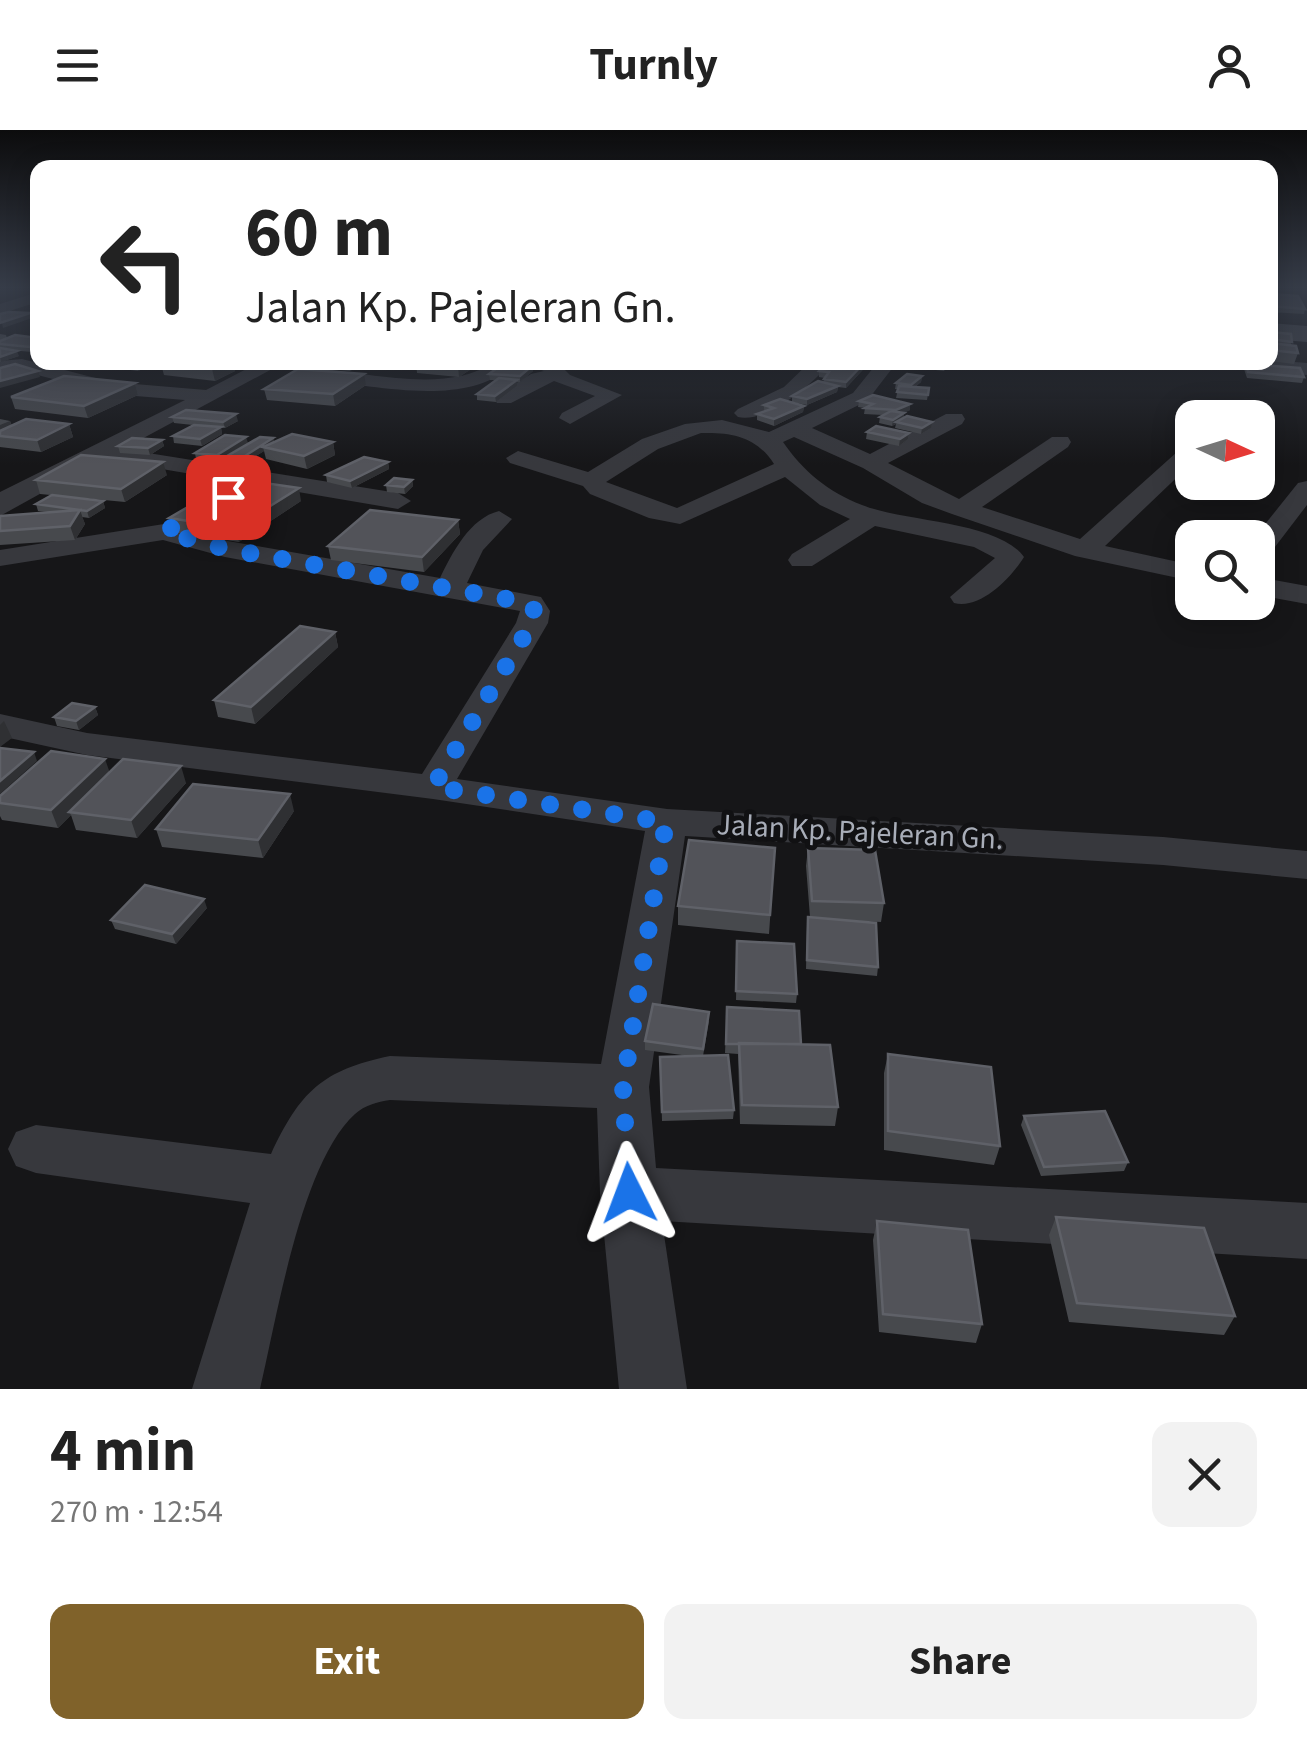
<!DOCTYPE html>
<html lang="en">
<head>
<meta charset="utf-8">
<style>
	body { margin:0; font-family:"Source Sans 3",sans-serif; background:#f2f2f2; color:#222; height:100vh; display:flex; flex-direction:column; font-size:38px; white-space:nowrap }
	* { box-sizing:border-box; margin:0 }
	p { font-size:32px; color:#767676 }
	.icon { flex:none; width:55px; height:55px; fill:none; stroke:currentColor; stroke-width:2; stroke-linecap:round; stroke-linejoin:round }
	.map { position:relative; height:1259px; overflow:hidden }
	.side { display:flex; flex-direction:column; background:#fff; flex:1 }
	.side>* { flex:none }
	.top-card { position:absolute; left:30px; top:30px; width:1248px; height:210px; border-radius:20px; box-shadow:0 5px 25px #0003; background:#fff; color:#222; overflow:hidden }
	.needle { width:65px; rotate:94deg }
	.buttons { position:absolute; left:1175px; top:270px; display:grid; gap:20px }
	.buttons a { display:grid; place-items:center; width:100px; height:100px; border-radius:20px; background:#fff; box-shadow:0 5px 25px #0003; font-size:50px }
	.pin { position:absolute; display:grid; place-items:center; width:85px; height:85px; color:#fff; margin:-42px; border-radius:20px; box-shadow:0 5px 15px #0006 }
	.me { position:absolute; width:110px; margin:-55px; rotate:357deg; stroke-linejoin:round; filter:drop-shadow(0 0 8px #0008) }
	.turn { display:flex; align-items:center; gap:35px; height:210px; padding:0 50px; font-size:45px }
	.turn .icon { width:130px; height:130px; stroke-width:2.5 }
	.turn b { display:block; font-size:70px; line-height:85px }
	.round { display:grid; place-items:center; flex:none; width:105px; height:105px; border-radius:20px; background:#f2f2f2 }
	.headline { display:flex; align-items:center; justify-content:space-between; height:170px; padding:0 50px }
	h1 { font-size:60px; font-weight:700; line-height:75px }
	.primary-button { display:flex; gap:20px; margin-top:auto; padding:20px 50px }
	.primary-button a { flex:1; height:115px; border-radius:20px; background:#80622a; color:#fff; font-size:40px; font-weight:700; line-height:115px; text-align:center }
	.primary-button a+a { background:#f2f2f2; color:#222 }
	header { display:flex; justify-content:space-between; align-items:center; height:130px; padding:0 50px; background:#fff; font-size:45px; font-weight:700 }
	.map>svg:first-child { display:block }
</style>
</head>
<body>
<header><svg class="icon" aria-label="menu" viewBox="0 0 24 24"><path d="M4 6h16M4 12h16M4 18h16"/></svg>Turnly<svg class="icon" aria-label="person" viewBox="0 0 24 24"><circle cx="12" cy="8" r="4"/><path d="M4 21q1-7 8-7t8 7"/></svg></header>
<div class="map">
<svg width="1307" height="1259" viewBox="0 0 1307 1259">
	<rect width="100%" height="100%" fill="#161618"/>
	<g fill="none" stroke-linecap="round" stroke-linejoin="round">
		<path fill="#37383d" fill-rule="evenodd" d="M38,162v10l-38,12v-10z
			M22,229l89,23 95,8 54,-28h25l-162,87 275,44 13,8 -13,8 -295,-50 -103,57v-24l185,-92 -74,-6 -89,-23 -22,2v-12z
			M1270,230l37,3v12l-85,-7 -9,-6z
			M493,232h22c-44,48 -140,23 -199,18l-10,-6 10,-6c51,5 135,26 177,-6z
			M520,232h37l13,13 52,20 -52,29 -11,-6 3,-5 33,-17 -41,-15 -43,22h-14l-3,-4 3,-4 34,-21 13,-3z
			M810,232h21c-17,21 -65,62 -93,55l-4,-4 4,-4 46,-22z
			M878,232h19l-30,39 -55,27 58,26 76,-40h16l3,5 -3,5 -74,39 71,36 93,-62h16l3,5 -3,5 -86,60 98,32 97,-87h15v11l-87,83 87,19v16l-117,-25 -123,-42 -30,-11 -59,-35 -69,-31 -11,5c20,29 45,50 79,63 42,17 136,16 162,52 -13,21 -44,53 -70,46l-4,-6 45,-39 -21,-11 -99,-21 -63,40h-20l-4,-6 4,-6 58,-35 -30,-14 -35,-28 -105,47 -31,-6 -59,-24 -7,-8 -73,-23 -4,-5 12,-7 70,21 54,-33 43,-15 37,-4 47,12 84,-39zM701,303c31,-1 56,4 73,31l-97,44 -71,-26 52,-33z
			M1307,351v24l-39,51 -10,2v-20h-4l44,-55z
			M499,381l13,8 -29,31 -16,33 74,14 9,14 -2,12 -91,156 210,30 496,28 144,14v28l-144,-14 -478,-29 -36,251 7,81 651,35v56l-645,-38 25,168h-68l-19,-196 -3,-85 -207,-8c-13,2 -25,5 -35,14 -54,49 -78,204 -95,275h-68l58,-186 -214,-30 -20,-7 -8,-17 8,-17 20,-7 235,29c29,-62 51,-84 119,-98l211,8 44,-233 -212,-32 -346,-44 -87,-19v-22l87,19 335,41 94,-151 4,-12 -295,-54 -62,-17 -163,26v-16l164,-26 64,17 212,37c12,-25 30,-60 59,-67z
			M1258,447l49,9v18l-49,-9z"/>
		<path fill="#45474d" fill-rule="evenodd" d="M1270,193l37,3v16l-37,-3z"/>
	</g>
	<path fill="#47494d" d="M1270,164l35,15 -1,5 -34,-2z
		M38,167v12h-4l-3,-10z
		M1270,202l22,10 -2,3 8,8 -4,11 -24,-3z
		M0,204l6,1 1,3h31v15l-1,-3 -5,2 -22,-2 9,6 -19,6z
		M60,232h100l-22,9 -37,-5 -1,-3 -12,4z
		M165,232h87l-9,4 -10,-1 2,6 -20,10 -51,-6 -3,-11z
		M279,232h86l-15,9 -70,-6z
		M416,232h63v2l-20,13 -42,-4z
		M697,232h49l-13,7z
		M827,232h43l-24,26 -8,-1 -1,5 -30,13 -15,-3v-6l31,-14 2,-4 -6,-1v-6z
		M920,232l28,3 -4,6 -25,-3z
		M1246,234l58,13 -2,6 -55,-5 -3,-9z
		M533,235v6l-13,11h-3v4l-21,16 -19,-2v-6l20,-14h-7l-1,-6z
		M922,246l-1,6 -6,5 14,1 -2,12 -31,-2 2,-9h-3l1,-6z
		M135,253l3,12 -50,23 -73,-9 -4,-12z
		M366,255l-31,21 -68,-6 -3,-11z
		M859,271l51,3v6l-7,3 1,5 27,10 -10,6 -26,-6 1,-4 -4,2 -13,-3 1,-6 3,-2 -19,-1 1,-6 -7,-1z
		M764,275l40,1 -1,6 -29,14 -17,-6v-6l8,-2 -1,-1z
		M172,287l66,4 -13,7h-4l1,6 -20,12 -28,-3 -1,-7 20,-11 -19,-2z
		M0,289l10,2 2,5 57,-2 4,13 -32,15 -41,-5z
		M867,302l42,1 -1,6 -9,7 -33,-7z
		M273,308l1,4h59l2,13 -28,14 -41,-10 -2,-8 -26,16 -14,-1 -1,-7 -4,3 -23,-3 -1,-6z
		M162,310l2,6 -14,9 -30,-2 -2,-7z
		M388,332l1,7 -37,19 -25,-6 -1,-7z
		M167,345l-42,27 -85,-8 -4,-14z
		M412,350l1,6 -8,8 -18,-2 -1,-7z
		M103,371l2,7 -16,10 -7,-1 3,7 -10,16 -75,5v-29l49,-4 -11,-1 -2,-7z
		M301,371l-62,41 -66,-10 -4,-14z
		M458,390l2,14 -36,38 -93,-12 -3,-14z
		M335,502l3,15 -83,77 -37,-7 -4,-17z
		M95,577l3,8 -19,15 -22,-4 -3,-9z
		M109,642l77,11 -49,55 -61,-8 -5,-15 -13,13 -56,-8 -2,-4v-20z
		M294,681l-31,47 -101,-11 -6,-18z
		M775,718l-6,86 -91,-9v-19z
		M808,718l76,55 -3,19 -39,-2 36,47 -1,9 -71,-7 1,-43 1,-9h2l-4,-51z
		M207,778l-31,36 -61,-15 -4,-9z
		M737,811l60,53 -1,9 -60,-3z
		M727,877l74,37 37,63 -3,19 -95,-2 -2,-70 -13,-1z
		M709,891l-6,35 31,54 -1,9 -71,2 -2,-64 29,-1 -44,-6v-9z
		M888,924l112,92 -6,19 -110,-15v-77z
		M1024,986l104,46 -4,9 -83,5 -20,-51z
		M1056,1087l179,99 -11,19 -155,-13 -20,-87z
		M877,1091l105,103 -6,19 -97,-11 -6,-92z"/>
	<path fill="#2f3033" d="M30,183l2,5 -29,10 -1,-5z
		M17,221l2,5 -18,6 -1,-5z
		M87,232h13v1l-12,4z
		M144,232h16l-22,9 -1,-5z
		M227,232h6l2,9 -20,10 -3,-12z
		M349,232h16l-15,9z
		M463,232h16v2l-20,13 -1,-11z
		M733,232h13l-13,7z
		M865,232h5l-24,26v-6z
		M533,235v6l-13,11v-6z
		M38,241l2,6 -40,11v-7z
		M364,244l2,11 -31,21 -2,-12z
		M922,246l-1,6 -11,9 1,-6z
		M517,250v6l-21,16 -1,-6z
		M135,253l3,12 -50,23 -4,-12z
		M838,256l-1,6 -30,13v-6z
		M910,274v6l-14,7v-7z
		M804,276l-1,6 -29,14v-7z
		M904,283l-1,7 -11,6 1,-6z
		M236,284l2,7 -13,7 -2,-6z
		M10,291l4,12 -14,2v-10z
		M932,292l-1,6 -10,6 1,-6z
		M69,294l4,13 -32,15 -4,-12z
		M221,297l1,7 -20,12 -2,-7z
		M909,303l-1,6 -9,7 1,-7z
		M246,307l2,6 -29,19 -2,-7z
		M273,308l2,6 -12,3 1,4 -26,16 -1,-6z
		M162,310l2,6 -14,9 -2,-7z
		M333,312l2,13 -28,14 -3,-13z
		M163,332l4,13 -42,27 -4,-13z
		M388,332l1,7 -37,19 -2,-7z
		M412,350l1,6 -8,8 -1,-7z
		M299,358l2,13 -62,41 -4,-14z
		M103,371l2,7 -16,10 -2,-7z
		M80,380l5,14 -10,16 -5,-14z
		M458,390l2,14 -36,38 -2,-15z
		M335,502l3,15 -83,77 -4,-17z
		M95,577l3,8 -19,15 -3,-9z
		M4,591l8,17 -12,9v-22z
		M34,622l3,9 -37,33v-13z
		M105,629l6,17 -42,36 2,3 -13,13 -7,-18z
		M181,636l5,17 -49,55 -6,-18z
		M290,664l4,17 -31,47 -5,-18z
		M204,769l3,9 -31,36 -4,-10z"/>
	<path fill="#525359" stroke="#5f6168" stroke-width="2.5" d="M1270,164l28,2 7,13 -35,-3z
		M9,182l21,1 -30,10v-9z
		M1270,202l21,2 1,8 -22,-3z
		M15,205l23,3v6l-8,3 -30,-3v-3z
		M1270,213l26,3 2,7 -28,-3z
		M0,218l17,3 -17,6z
		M114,232h30l-7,4z
		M165,232h62l-15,7 -51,-5z
		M424,232h39l-5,4z
		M827,232h38l-19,20 -22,-3 5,-7 -10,-1z
		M922,232h25l-2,3z
		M504,233l29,2 -13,11 -31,-2z
		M15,234l23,7 -38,10v-13z
		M1246,234l54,4 4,9 -56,-5z
		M298,239l66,5 -31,20 -69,-5z
		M907,244l15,2 -11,9 -15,-2z
		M64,246l71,7 -51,23 -73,-9z
		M499,248l18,2 -22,16 -18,-2z
		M818,251l20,5 -31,13 -15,-3z
		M899,256l30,2 -1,7 -31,-3z
		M873,265l37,9 -14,6 -31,-2 8,-4 -14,-3z
		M780,269l24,7 -30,13 -17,-5 17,-6 -10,-3z
		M186,280l50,4 -13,8 -51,-5z
		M891,281l13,2 -11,7 -13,-3z
		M907,286l25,6 -10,6 -26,-6z
		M26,289l43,5 -32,16 -37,-4v-5z
		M194,295l27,2 -21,12 -27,-3z
		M876,296l33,7 -9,6 -33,-7z
		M292,304l41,8 -29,14 -41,-9z
		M225,305l21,2 -29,18 -22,-2z
		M260,307l13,1 -36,23 -15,-2z
		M132,308l30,2 -14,8 -30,-2z
		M81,325l82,7 -42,27 -85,-9z
		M364,327l24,5 -38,19 -24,-6z
		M394,348l18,2 -8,7 -18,-2z
		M236,349l63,9 -64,40 -66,-10z
		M52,365l51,6 -16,10 -51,-7z
		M80,380l-10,16 -70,5v-15z
		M370,380l88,10 -36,37 -94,-11z
		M300,496l35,6 -84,75 -37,-7z
		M72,573l23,4 -19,14 -22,-4z
		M0,618l34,4 -34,29z
		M51,621l54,8 -54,51 -51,-7v-7z
		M123,629l58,7 -50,54 -62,-8z
		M193,654l97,10 -32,46 -102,-11z
		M689,710l86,8 -5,67 -92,-9z
		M808,718l67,2 9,53 -72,-2z
		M145,755l59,14 -32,35 -61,-14z
		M808,787l68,6 2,44 -71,-7z
		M737,811l57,3 3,50 -61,-3z
		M653,874l56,8 -6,37 -58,-8z
		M727,877l72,4 2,33h-75z
		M739,913l91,2 8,62 -96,-2z
		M888,924l103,13 9,79 -112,-15z
		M728,925l6,55 -72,2 -2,-55z
		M1105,981l23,51 -84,5 -20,-51z
		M1056,1087l148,11 31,88 -158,-13z
		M877,1091l91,9 14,94 -99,-10z"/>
	<linearGradient id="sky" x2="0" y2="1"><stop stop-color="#0c0c0d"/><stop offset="0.47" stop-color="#363c48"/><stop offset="1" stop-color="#363c48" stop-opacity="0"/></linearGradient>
	<rect width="1307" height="335" fill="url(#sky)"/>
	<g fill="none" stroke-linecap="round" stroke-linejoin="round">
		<path stroke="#1a73e8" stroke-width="18" stroke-dasharray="0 32.4" d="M228,367l-64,35 62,17 304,54 5,9 -3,11 -99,164 233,35 -43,265 6,106"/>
	</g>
	<g text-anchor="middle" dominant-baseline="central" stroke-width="10" stroke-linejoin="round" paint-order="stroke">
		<g font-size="30" fill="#a8adb8" stroke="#111113">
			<text transform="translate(860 702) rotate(3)">Jalan Kp. Pajeleran Gn.</text>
		</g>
	</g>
</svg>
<div class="buttons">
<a><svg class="needle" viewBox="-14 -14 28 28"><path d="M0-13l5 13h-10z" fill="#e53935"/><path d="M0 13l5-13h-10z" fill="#767676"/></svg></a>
<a><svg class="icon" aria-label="search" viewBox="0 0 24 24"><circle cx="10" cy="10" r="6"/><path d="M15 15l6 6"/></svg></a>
</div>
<div class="pin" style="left:228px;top:367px;background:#d93025"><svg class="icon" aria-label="arrive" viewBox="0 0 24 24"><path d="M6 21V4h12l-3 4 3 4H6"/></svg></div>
<svg class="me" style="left:629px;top:1063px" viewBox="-20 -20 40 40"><path d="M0-17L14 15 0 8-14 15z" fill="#1a73e8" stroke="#fff" stroke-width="4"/></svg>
<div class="top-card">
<div class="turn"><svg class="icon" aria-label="left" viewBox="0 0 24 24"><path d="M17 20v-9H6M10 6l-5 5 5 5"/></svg><div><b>60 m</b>Jalan Kp. Pajeleran Gn.</div></div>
</div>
</div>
<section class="side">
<div class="headline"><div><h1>4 min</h1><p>270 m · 12:54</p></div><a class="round"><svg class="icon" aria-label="close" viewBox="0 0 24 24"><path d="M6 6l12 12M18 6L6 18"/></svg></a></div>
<div class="primary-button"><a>Exit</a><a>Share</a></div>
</section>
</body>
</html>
